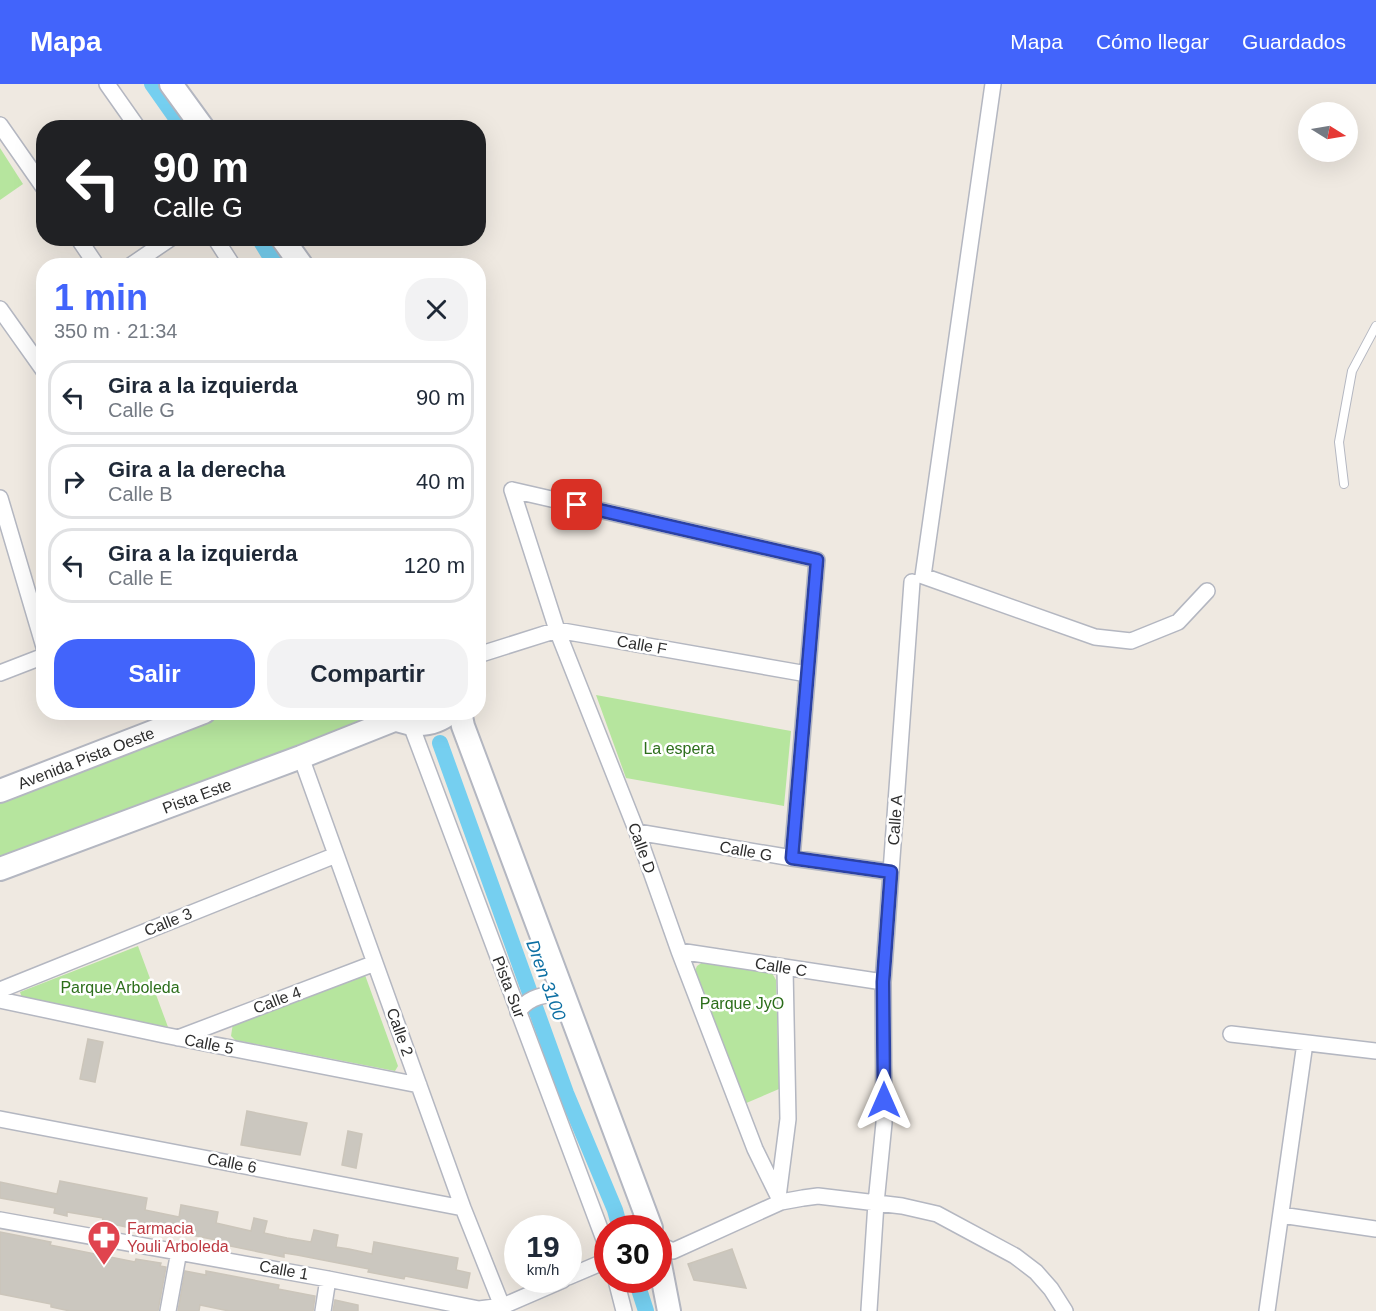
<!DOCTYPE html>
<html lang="es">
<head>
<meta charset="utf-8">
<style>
	body { margin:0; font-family:Helvetica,sans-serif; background:#f2f2f3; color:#1f2937; height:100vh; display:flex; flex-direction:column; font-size:22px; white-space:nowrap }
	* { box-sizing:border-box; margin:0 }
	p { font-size:20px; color:#747a83 }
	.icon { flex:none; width:33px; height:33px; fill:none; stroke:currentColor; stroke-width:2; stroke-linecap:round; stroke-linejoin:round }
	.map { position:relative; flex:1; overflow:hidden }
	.sheet { position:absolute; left:36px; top:174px; width:450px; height:462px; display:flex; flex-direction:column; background:#fff; border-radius:24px; box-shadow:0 6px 24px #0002 }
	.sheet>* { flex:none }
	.hud { position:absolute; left:36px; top:36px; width:450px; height:126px; border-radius:24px; box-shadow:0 6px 24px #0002; background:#202124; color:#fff; overflow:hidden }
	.needle { width:39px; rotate:101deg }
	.fabs { position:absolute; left:1298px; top:18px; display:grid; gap:12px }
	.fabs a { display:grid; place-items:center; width:60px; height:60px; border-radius:50%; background:#fff; box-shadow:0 6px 24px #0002; font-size:30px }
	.speed { position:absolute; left:504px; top:1131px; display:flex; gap:12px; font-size:30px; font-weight:700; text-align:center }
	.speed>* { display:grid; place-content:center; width:78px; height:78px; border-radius:50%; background:#fff; box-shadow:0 6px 24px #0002; line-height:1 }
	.speed small { font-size:15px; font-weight:400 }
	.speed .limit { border:9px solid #d22; background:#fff; color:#111 }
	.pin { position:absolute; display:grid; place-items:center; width:51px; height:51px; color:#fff; margin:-26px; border-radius:12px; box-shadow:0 3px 9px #0006 }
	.me { position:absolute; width:66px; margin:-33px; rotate:0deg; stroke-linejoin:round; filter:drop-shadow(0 0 4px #0008) }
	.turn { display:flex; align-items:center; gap:21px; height:126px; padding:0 18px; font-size:27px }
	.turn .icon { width:78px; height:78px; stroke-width:2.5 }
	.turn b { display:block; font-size:42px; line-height:51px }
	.round { display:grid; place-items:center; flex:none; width:63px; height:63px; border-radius:24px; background:#f2f2f3 }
	.head { display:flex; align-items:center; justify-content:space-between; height:102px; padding:0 18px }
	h1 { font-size:36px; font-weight:700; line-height:45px; color:#4264fb }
	.button { display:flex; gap:12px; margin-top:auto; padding:12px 18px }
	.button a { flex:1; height:69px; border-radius:24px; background:#4264fb; color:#fff; font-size:24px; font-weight:700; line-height:69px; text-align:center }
	.button a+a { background:#f2f2f3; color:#1f2937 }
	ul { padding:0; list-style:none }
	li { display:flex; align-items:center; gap:18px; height:75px; margin:0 12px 9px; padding:0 6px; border:3px solid #e0e1e3; border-radius:24px }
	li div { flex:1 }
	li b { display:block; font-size:22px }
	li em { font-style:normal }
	header { display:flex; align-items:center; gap:36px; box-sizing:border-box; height:84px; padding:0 30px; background:#4264fb; color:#fff }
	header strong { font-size:28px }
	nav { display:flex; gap:33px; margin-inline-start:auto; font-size:21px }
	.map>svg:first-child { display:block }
</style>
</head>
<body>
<header>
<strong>Mapa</strong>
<nav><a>Mapa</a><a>Cómo llegar</a><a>Guardados</a></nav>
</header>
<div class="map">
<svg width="1376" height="1227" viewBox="0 0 1376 1227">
	<rect width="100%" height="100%" fill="#efe9e1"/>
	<path fill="#b6e59e" d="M0,64l23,36 -23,16z
		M596,611l195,36 -7,75 -158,-28z
		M371,628l4,5 -375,143v-61l229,-86z
		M138,862l30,81 -145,-26 -3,-9z
		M703,878l69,11 4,7 3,109 -35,15 -50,-131 3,-7z
		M365,891l33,91 -3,5 -160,-31 -4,-4 2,-13z"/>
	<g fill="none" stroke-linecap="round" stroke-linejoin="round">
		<path stroke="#75cff0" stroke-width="16" d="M152,0l31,44
			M259,154l17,28
			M440,659l126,350 49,117 5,18
			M636,1196l10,31"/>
	</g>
	<path fill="#cbc7bf" stroke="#cbc5ba" stroke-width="1.5" d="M88,955l15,3 -8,40 -15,-3z
		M247,1027l60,12 -7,32 -59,-10z
		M348,1047l14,3 -6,34 -14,-3z
		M60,1097l87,17 -2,12 34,7 2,-12 37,7 -2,11 35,8 3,-13 13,3 -3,12 23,5 24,4 3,-12 24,5 -2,12 13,2 23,5 2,-12 84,16 -2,12 14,3 -3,15 -62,-12 -1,3 -36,-7 1,-3 -72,-14 -13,-2v4l-59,-12 1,-3 -84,-17 -1,5 -39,-8 1,-4 -36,-6v4l-13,-3 1,-5 -55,-10v-16l57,12z
		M0,1148l51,10 -1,3 85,17 1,-3 25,4 -1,3 6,1 -8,44h-88l-19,-4v-3l-51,-10z
		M732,1165l14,39 -52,-8 -6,-16z
		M185,1187l21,4v-4l73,14 -1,4 37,7 -2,15h-84l-29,-6 -1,6h-21z
		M335,1216l23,5v6h-25z"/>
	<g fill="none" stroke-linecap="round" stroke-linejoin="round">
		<defs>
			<path id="lane" d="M1344,400l-5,-42 13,-71 24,-45"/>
			<path id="street" d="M107,0l31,44
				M993,0l-70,492 172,61 36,4 47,-19 29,-31
				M0,41l44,63
				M78,154l19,28
				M215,154l18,28
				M130,182l41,-28
				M0,225l44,62
				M512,406l45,140 80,202 42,119 76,198 26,53
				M512,406l305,70 -25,298
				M0,414l44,149
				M478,571l79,-25 250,44
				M0,589l44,-17
				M411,641l197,525
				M301,673l162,451 41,103
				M637,748l155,26 99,14
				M679,867l204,31
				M0,906l336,-135
				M0,916l164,35 255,50
				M518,928c11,-16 28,-19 46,-17
				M1231,950l145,17
				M178,954l197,-75
				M0,1035l463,89
				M778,1113l10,-78 -3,-151
				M1281,1131l95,14
				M0,1136l328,59 151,30 24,-3 60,-26
				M658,1160l15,7 108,-49 22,-4 15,-2 84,10 35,8 78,42 21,16 15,17 14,22
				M568,1193l40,-17
				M616,1196l8,31
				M869,1226l7,-107 8,-80 -1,-141 29,-400
				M168,1227l11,-60
				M323,1227l5,-32
				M1267,1227l38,-268"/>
			<g id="secondary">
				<path d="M171,0l32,44"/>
				<path d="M282,154l20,28"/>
				<path d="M382,628c21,14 48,18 69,0"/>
				<path d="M460,628l3,14 188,502"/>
				<path id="s1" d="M0,707l204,-79"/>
				<path id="s2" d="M0,785l301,-112 93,-37"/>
				<path d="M658,1170l11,57"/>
			</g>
		</defs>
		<use href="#lane" stroke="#b4b7c1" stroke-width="10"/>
		<use href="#street" stroke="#b4b7c1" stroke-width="18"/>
		<use href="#secondary" stroke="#b4b7c1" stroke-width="26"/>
		<use href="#lane" stroke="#fff" stroke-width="8"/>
		<use href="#street" stroke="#fff" stroke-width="15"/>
		<use href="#secondary" stroke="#fff" stroke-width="22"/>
	</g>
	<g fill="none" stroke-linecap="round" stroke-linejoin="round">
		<defs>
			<path id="route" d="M577,421l240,55 -25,298 99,14 -8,110 1,118"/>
		</defs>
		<use href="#route" stroke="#2b41a3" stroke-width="15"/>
		<use href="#route" stroke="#4264fb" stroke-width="10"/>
	</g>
	<defs>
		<symbol id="pharmacy-pin" viewBox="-11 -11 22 30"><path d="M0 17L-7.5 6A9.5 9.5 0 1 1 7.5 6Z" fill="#e0444e" stroke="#fff"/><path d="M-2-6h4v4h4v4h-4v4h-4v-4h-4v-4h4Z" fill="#fff"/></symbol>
	</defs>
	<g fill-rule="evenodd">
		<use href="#pharmacy-pin" x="85" y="1134" width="38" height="52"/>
	</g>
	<g text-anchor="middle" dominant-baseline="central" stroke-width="5" stroke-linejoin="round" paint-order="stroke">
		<g font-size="16" fill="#2e2e2e" stroke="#fff">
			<text transform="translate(642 561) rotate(10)">Calle F</text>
			<text stroke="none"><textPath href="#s1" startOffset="92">Avenida Pista Oeste</textPath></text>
			<text stroke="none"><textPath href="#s2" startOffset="210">Pista Este</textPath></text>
			<text transform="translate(895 736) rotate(-86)">Calle A</text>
			<text transform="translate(642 764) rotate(70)">Calle D</text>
			<text transform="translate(746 767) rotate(10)">Calle G</text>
			<text transform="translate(168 838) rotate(-22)">Calle 3</text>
			<text transform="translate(781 883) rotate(9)">Calle C</text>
			<text transform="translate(509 903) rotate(69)">Pista Sur</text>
			<text transform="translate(277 916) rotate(-21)">Calle 4</text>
			<text transform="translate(400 948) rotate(70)">Calle 2</text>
			<text transform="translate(209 960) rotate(11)">Calle 5</text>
			<text transform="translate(232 1079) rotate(11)">Calle 6</text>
			<text transform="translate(284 1186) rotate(10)">Calle 1</text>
		</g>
		<g font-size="16" fill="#2c6e1b" stroke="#fff">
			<text x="679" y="664">La espera</text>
			<text x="120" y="903">Parque Arboleda</text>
			<text x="742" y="919">Parque JyO</text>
		</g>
		<g font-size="16" fill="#be3a42" stroke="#fff" text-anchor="start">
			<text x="127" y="1144">Farmacia<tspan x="127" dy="18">Youli Arboleda</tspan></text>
		</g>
		<g font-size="18" font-style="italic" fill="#0d6fa3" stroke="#fff">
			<text transform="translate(546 896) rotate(70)">Dren 3100</text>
		</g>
	</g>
</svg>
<div class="fabs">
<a><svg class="needle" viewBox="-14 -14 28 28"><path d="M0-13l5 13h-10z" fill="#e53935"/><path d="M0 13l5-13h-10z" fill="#747a83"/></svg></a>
</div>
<div class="speed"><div>19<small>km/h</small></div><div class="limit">30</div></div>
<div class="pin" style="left:577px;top:421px;background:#d93025"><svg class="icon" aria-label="arrive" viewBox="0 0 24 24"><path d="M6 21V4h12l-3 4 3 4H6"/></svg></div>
<svg class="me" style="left:884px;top:1016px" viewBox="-20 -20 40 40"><path d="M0-17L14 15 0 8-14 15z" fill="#4264fb" stroke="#fff" stroke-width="4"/></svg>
<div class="hud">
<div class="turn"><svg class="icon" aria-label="left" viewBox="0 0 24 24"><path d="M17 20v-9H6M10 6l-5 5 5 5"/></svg><div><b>90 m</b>Calle G</div></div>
</div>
<section class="sheet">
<div class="head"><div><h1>1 min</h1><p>350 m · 21:34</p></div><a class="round"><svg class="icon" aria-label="close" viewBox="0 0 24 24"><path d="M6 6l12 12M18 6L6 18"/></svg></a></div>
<ul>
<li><svg class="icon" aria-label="left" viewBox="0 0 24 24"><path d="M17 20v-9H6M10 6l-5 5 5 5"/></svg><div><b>Gira a la izquierda</b><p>Calle G</p></div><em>90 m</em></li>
<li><svg class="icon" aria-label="right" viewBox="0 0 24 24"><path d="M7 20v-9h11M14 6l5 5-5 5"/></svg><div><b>Gira a la derecha</b><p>Calle B</p></div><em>40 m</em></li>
<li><svg class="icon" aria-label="left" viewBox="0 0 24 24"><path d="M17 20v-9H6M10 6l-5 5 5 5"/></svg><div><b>Gira a la izquierda</b><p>Calle E</p></div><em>120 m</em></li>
</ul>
<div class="button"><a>Salir</a><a>Compartir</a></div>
</section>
</div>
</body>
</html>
